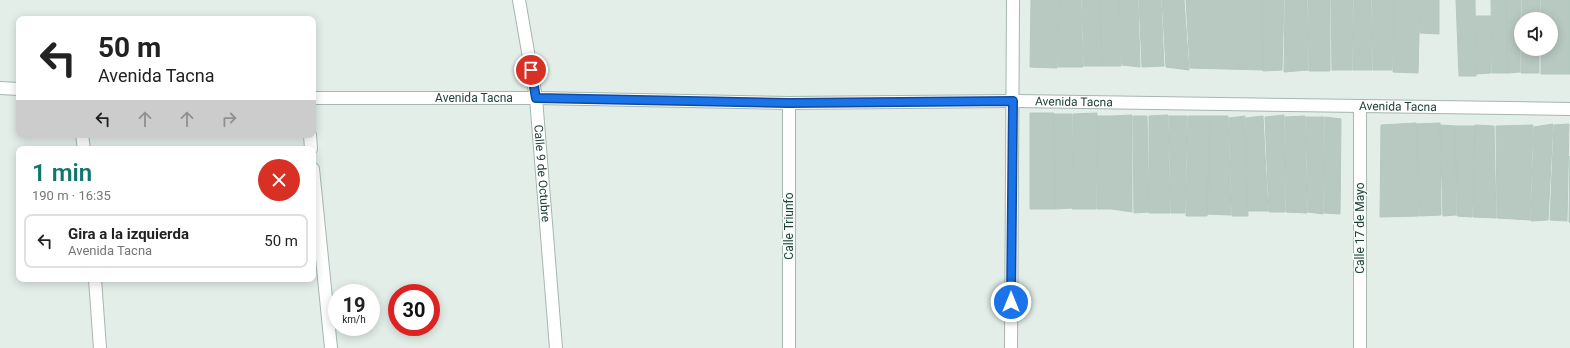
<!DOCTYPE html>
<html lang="es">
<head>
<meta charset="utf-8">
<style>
	body { margin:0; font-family:Roboto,sans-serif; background:#f2f2f2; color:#222; height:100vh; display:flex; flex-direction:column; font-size:15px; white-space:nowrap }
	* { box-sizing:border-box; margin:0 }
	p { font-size:13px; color:#767676 }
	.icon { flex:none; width:22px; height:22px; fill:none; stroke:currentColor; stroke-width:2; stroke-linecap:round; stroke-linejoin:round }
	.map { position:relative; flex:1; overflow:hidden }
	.panel { position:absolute; left:16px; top:146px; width:300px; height:136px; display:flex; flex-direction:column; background:#fff; border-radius:8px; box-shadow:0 2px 10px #0003 }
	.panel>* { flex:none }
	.top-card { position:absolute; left:16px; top:16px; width:300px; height:122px; border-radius:8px; box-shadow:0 2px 10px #0003; background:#fff; color:#222; overflow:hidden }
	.controls { position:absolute; left:1514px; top:12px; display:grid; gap:8px }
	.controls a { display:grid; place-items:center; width:44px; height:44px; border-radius:50%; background:#fff; box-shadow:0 2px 10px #0003; font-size:20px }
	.speed { position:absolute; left:328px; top:284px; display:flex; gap:8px; font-size:20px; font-weight:700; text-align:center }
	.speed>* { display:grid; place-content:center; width:52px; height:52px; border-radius:50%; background:#fff; box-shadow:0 2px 10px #0003; line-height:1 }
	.speed small { font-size:10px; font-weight:400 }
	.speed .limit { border:6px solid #d22; background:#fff; color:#111 }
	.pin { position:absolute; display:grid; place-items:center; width:34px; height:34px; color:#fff; margin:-17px; border:2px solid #fff; border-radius:50%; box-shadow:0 1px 4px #0007 }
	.me { position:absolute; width:44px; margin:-22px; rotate:0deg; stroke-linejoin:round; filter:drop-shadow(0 0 3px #0008) }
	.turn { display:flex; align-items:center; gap:14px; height:84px; padding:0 16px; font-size:18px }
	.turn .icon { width:52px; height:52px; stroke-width:2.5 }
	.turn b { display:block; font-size:28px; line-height:34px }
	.lanes { display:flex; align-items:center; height:38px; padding:0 16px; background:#0003; justify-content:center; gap:20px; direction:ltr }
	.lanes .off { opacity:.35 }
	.round { display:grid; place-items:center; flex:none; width:42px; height:42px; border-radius:21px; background:#f2f2f2 }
	.summary { display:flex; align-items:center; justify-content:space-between; height:68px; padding:0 16px }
	h1 { font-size:24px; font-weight:600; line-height:30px; color:#0f766e }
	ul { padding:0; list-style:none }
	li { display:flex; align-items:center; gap:12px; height:54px; margin:0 8px 6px; padding:0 8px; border:2px solid #e0e0e0; border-radius:8px }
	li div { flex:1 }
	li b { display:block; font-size:15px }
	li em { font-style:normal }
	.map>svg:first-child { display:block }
</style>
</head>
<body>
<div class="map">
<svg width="1570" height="348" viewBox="0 0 1570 348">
	<rect width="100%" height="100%" fill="#e3eee9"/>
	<path fill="#b8c9c2" stroke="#b5c8c0" d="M1031,0h28l-2,68 -27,-1z
		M1059,0h22l2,67h-25z
		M1082,0h18l2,66h-18z
		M1100,0h19l2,66h-19z
		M1119,0h19l2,67 -18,-2z
		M1139,0h22l3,66 -22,1z
		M1162,0h22l5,70 -23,-3z
		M1186,0h76l1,70 -73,-2z
		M1262,0h22l-2,70 -19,1z
		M1285,0h22l1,70 -24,2z
		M1308,0h22v71h-21z
		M1331,0h22l-1,70h-20z
		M1354,0h17l1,70h-19z
		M1372,0h22l-2,70h-19z
		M1394,0h26l-2,73 -25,-1z
		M1420,0h19v34l-19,-1z
		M1456,0h19l1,76h-17z
		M1491,0h15l2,73h-16z
		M1506,0h15l-1,72 -12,1z
		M1522,0h18v19h-18z
		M1541,0h29v74h-29v-25h10v-30h-10z
		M1476,16h15v57l-15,1z
		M1522,49h17v24h-18z
		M1030,113h24l1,96h-25z
		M1097,113l-1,96h-24l1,-95z
		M1054,114h18v94l-17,1z
		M1132,115v97l-20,-3v-93z
		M1168,115l2,98h-21v-97z
		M1284,115l1,97h-16l-4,-95z
		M1097,116h15v93h-15z
		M1133,116h14l2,96 -15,1z
		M1169,116h18l-2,97h-14z
		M1188,116h22l-3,100h-21z
		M1210,116h18l3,99 -24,-1z
		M1245,116l3,100h-16l-3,-98z
		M1263,116l5,95h-20l-2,-93z
		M1305,116l2,97 -21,-1 -1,-95z
		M1306,117h18l-1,97 -15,-2z
		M1325,117l16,2 -1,95 -16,-1z
		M1416,123l3,93 -39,1 1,-92z
		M1440,123l1,92 -21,1 -4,-92z
		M1553,124l-5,96 -17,1 3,-94z
		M1569,124l-2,97 -17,-1 4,-95z
		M1440,125l16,1v89l-13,1z
		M1475,125l19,1 2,92 -23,-1z
		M1533,125l-3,95 -33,-2 -1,-92z
		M1456,126h19l-3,91 -15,-1z
		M1570,156v66h-1z"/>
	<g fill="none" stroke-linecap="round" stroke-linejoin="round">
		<defs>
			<g id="minor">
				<path id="s1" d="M519,0l17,98 20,250"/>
				<path d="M0,88l19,1"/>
				<path id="s2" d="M313,98h223l253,5 224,-2 557,8"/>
				<path d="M82,135l2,14"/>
				<path d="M310,135l1,14"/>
				<path d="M313,169l18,179"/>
				<path d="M95,279l5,69"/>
				<path d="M789,348v-245"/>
				<path d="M1011,348l2,-348"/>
				<path d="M1360,348v-241"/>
			</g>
		</defs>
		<use href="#minor" stroke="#a5b7b0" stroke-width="14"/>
		<use href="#minor" stroke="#fff" stroke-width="12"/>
	</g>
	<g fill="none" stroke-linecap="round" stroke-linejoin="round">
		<defs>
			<path id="route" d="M531,70l5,28 253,5 224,-2 -2,201"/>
		</defs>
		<use href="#route" stroke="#114b97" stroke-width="10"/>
		<use href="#route" stroke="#1a73e8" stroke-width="7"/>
	</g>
	<g text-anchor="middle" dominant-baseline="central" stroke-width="3" stroke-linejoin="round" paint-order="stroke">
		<g font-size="12" fill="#214138" stroke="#f4faf7">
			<text stroke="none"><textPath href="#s2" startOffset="161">Avenida Tacna</textPath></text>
			<text stroke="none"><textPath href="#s2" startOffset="761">Avenida Tacna</textPath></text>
			<text stroke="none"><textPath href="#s2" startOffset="1085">Avenida Tacna</textPath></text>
			<text stroke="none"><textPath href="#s1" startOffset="175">Calle 9 de Octubre</textPath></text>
			<text transform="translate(789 226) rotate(-90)">Calle Triunfo</text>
			<text transform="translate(1360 228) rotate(-90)">Calle 17 de Mayo</text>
		</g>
	</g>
</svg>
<div class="controls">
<a><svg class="icon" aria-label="sound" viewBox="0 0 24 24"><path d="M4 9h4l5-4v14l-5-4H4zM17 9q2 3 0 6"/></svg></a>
</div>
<div class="speed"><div>19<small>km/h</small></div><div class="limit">30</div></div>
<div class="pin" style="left:531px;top:70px;background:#d93025"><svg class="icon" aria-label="arrive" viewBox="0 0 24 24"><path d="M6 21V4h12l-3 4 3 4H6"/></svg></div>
<svg class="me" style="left:1011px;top:302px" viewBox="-20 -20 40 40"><circle r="17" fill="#1a73e8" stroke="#fff" stroke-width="3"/><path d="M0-11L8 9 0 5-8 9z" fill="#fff"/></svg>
<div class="top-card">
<div class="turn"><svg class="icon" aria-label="left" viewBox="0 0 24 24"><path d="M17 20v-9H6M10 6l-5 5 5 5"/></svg><div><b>50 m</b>Avenida Tacna</div></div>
<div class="lanes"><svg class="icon" aria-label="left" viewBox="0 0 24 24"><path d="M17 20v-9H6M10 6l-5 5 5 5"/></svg><svg class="icon off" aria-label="ahead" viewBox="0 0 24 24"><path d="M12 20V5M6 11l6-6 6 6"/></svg><svg class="icon off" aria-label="ahead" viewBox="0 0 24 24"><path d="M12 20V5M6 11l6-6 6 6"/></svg><svg class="icon off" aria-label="right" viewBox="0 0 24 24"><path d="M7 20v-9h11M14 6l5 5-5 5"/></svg></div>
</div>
<section class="panel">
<div class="summary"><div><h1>1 min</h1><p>190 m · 16:35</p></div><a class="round" style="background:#d93025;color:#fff"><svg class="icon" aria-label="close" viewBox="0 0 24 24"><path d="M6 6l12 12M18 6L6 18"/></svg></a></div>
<ul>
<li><svg class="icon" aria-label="left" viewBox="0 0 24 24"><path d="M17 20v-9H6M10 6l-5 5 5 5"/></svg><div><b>Gira a la izquierda</b><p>Avenida Tacna</p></div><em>50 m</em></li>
</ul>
</section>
</div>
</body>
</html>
